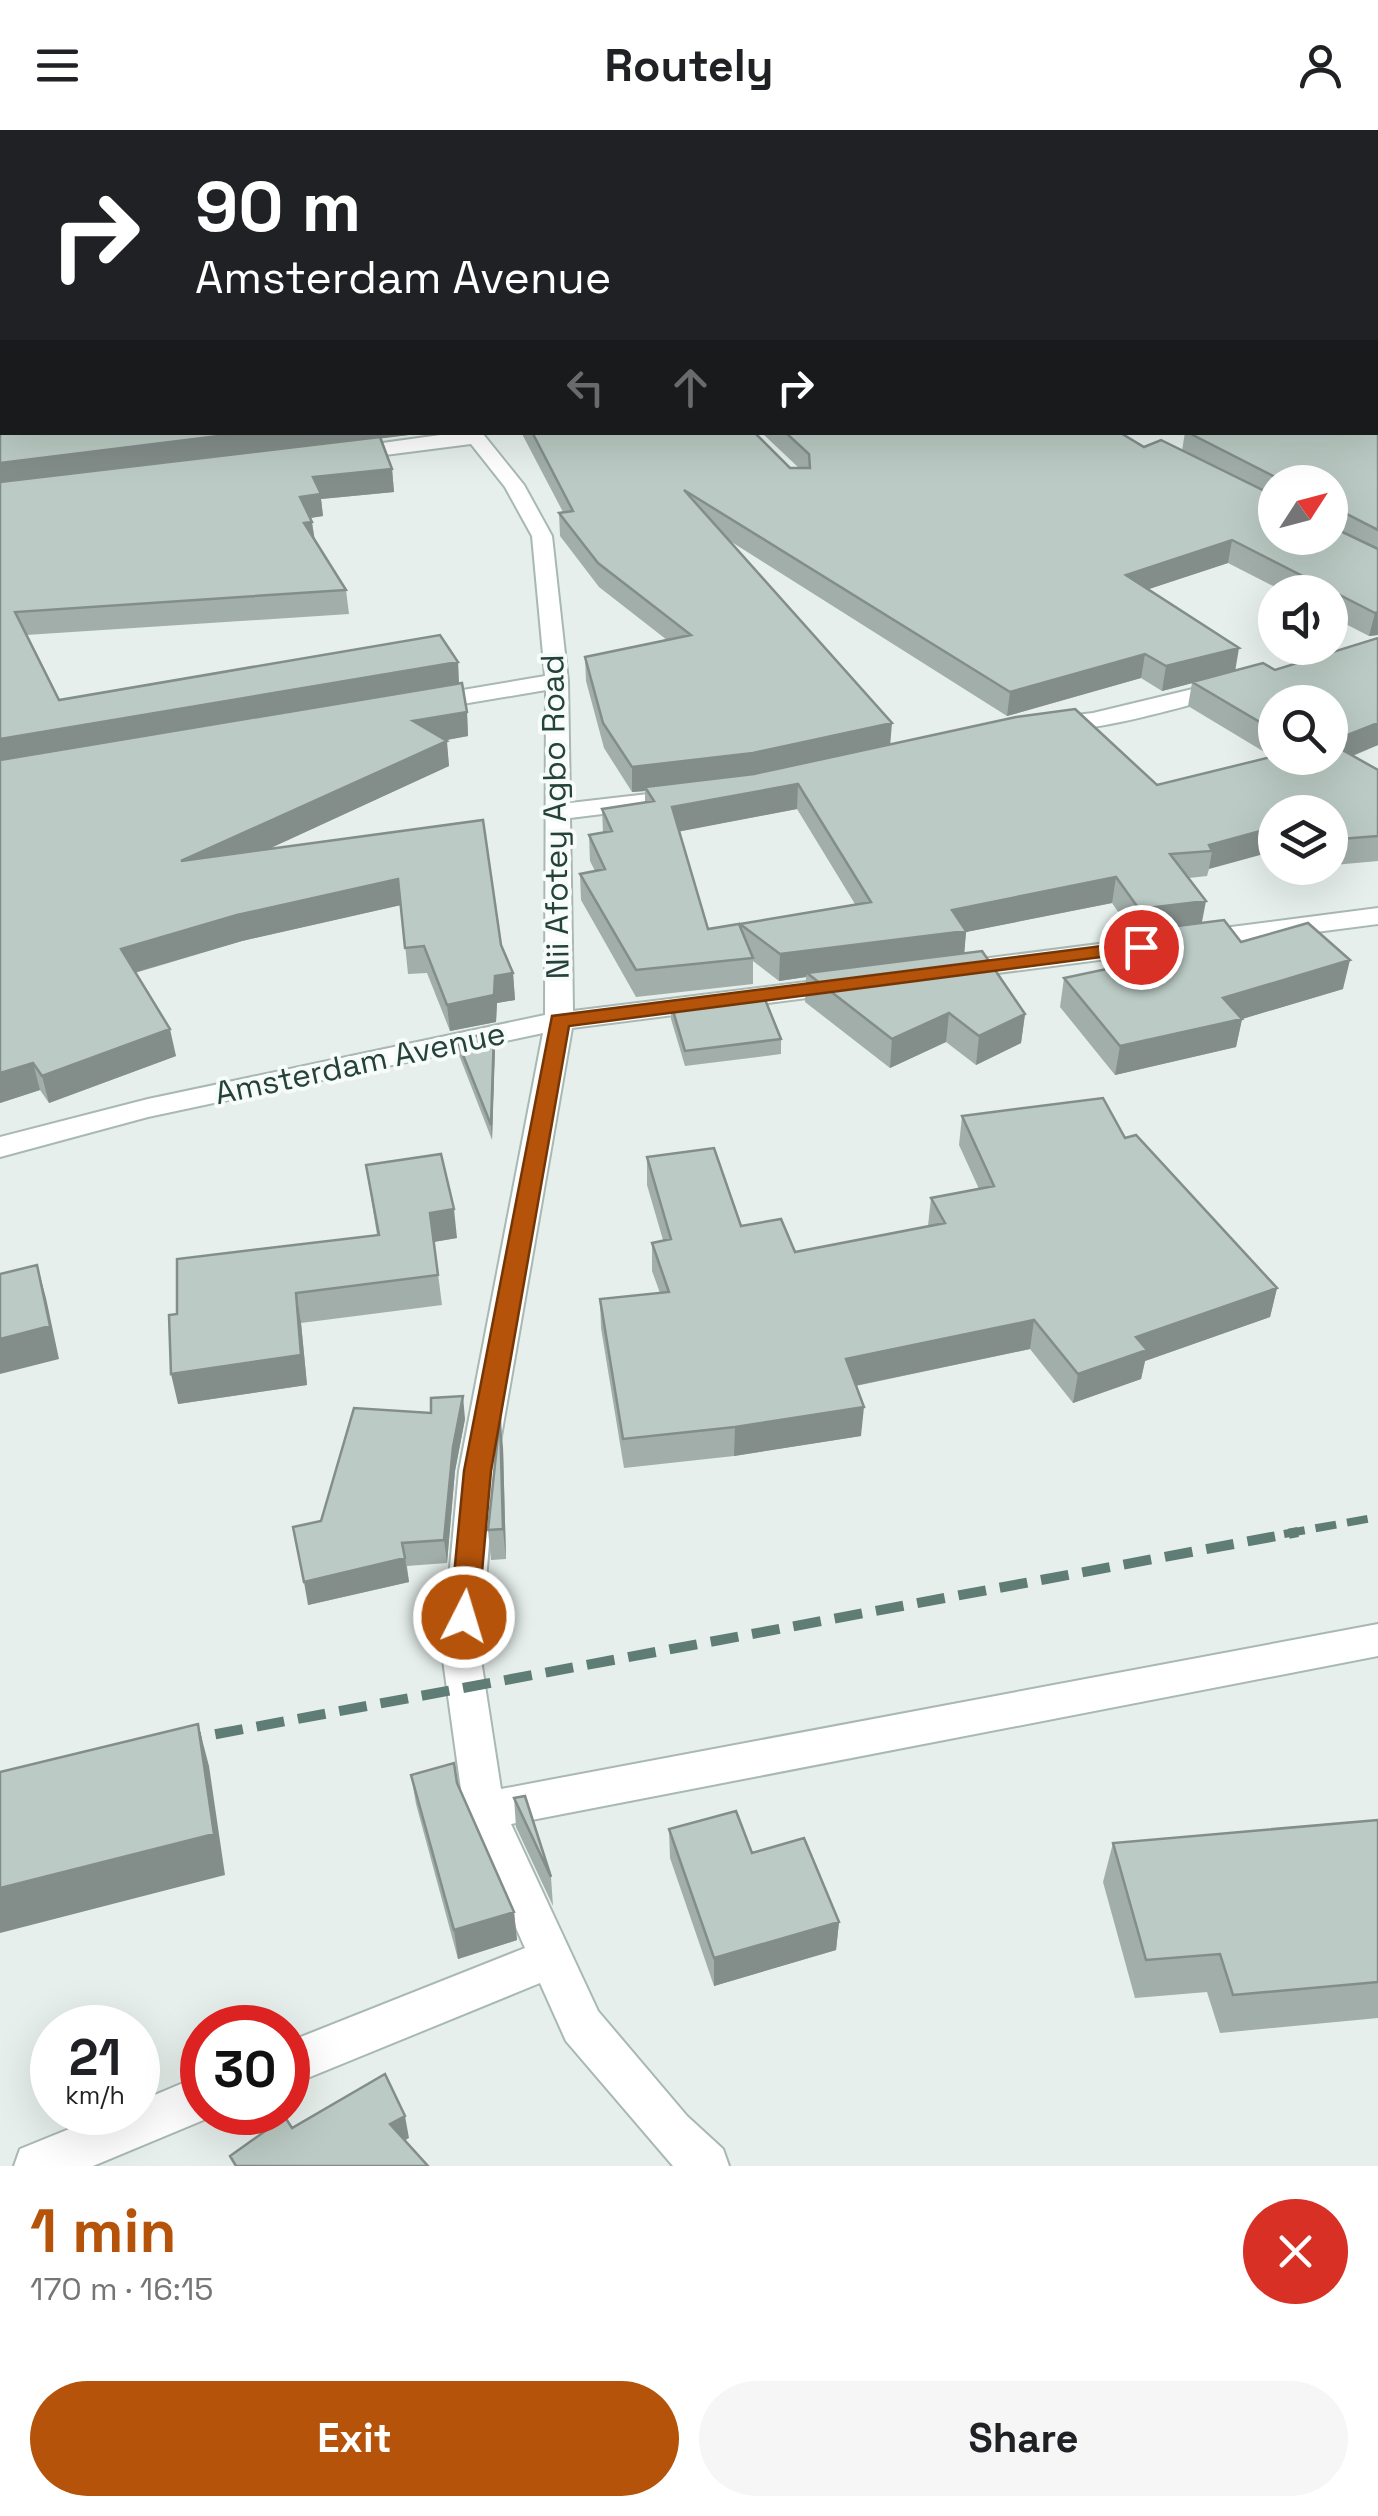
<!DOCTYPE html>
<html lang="en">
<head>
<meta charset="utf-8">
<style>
	body { margin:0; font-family:"Space Grotesk",sans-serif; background:#f6f6f6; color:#202124; height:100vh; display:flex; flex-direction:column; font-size:38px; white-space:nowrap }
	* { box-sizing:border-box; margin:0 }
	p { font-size:32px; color:#757577 }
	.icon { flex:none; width:55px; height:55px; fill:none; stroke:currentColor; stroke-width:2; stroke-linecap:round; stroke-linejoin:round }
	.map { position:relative; height:2036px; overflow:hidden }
	.panel { display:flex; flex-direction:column; background:#fff; flex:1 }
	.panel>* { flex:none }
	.hud { position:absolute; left:0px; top:0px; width:1380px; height:305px; box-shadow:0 10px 40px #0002; background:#202124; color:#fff; overflow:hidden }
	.needle { width:65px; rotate:54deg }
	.buttons { position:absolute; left:1258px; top:335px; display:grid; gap:20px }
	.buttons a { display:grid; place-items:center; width:90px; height:90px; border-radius:50%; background:#fff; box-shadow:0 10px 40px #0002; font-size:50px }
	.speed { position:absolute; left:30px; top:1875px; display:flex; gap:20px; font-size:50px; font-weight:700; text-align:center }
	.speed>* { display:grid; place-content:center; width:130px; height:130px; border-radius:50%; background:#fff; box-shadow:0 10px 40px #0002; line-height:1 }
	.speed small { font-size:25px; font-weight:400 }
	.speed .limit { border:15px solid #d22; background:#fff; color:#111 }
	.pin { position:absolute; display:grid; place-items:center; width:85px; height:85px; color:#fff; margin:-42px; border:5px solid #fff; border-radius:50%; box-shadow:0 2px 10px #0007 }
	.me { position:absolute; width:110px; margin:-55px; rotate:5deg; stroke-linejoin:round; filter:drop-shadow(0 0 8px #0008) }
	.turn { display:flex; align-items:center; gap:35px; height:210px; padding:0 30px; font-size:45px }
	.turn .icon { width:130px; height:130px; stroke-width:2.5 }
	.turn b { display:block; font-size:70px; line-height:85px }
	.lanes { display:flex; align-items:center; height:95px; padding:0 30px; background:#0003; justify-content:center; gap:50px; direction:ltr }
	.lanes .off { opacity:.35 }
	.round { display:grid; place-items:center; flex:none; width:105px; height:105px; border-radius:52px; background:#f6f6f6 }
	.overview { display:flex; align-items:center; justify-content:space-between; height:170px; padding:0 30px }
	h1 { font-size:60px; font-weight:600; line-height:75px; color:#b45309 }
	.button { display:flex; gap:20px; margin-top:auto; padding:20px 30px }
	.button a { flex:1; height:115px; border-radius:60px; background:#b45309; color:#fff; font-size:40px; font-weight:600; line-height:115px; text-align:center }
	.button a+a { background:#f6f6f6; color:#202124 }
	header { display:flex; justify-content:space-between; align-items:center; height:130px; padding:0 30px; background:#fff; font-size:45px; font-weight:600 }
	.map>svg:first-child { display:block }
</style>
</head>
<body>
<header><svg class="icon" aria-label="menu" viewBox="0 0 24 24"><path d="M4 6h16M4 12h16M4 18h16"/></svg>Routely<svg class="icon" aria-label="person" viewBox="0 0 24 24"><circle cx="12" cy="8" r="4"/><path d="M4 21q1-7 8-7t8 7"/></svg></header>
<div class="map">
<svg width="1378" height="2036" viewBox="0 0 1378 2036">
	<rect width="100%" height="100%" fill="#e6efeb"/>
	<path fill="#bfe0c8" d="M0,0h1073l-1071,2 -2,139z"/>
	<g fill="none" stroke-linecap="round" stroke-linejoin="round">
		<defs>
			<path id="street" d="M0,186h2v10h-2z
				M462,302l21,2 41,51 28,51 16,145 2,122 113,-13 12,7 -12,7 -113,14 3,193 273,-34 14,8 -14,8 -274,35 -77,443 -15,182 21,136 877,-165v32l-867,168 87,187 89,105 36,33 6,17h-56l-107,-125 -26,-58 -252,103v-44l237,-94 -61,-137 -22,-158 17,-182 84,-438 -395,84 -148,40v-20l148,-38 397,-84 1,-325 -119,20 -11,-7 11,-7 118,-20 -13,-140 -27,-49 -34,-43 -125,16 -9,-6 9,-6z
				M1226,551l11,7 -3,5c-32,8 -175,52 -195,32l12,-7 42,-5z
				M1378,778v16l-427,55 -14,-8 14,-8z
				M202,1945v37l16,2 -125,52h-79l6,-17 91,-37h27v-10z"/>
			<path id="highway" d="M0,151h2v10h-2z"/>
		</defs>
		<use href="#street" stroke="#a8b8b2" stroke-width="4"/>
		<use href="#highway" stroke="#c2cac8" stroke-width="4"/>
		<use href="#street" fill="#fff" fill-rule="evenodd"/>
		<use href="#highway" fill="#2f6f62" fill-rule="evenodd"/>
		<path stroke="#5f7d75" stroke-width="8" stroke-dasharray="21 11" stroke-linecap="butt" d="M1284,1404l94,-17"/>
		<path stroke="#5f7d75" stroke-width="10" stroke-dasharray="28 14" stroke-linecap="butt" d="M174,1612l1124,-210"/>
	</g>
	<path fill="#a1aea9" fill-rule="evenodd" d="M1378,0v505l-9,1 -39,-20v-24h-45l-57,-29 -80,26 87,81h40l103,-32v107l-25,11 25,14v91l-44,4 -4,-2v-51h-55l-66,57 -2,7 -18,2 13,45 141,66 -101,30 -6,28 -121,28 -55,-68 4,-29 87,-18 -2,-3 5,-24 -20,2 -22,-32 -146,29 -2,21 61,61 -4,29 -45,22 -30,-23 -56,26 -85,-66 1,-25 -27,4 -26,-20v23l-117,13 -55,-97 -1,-26 15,-3 -5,-10 -1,-26 14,-2 -1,-24 43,-6v-12l-13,1 -28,-44 -18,-67 -1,-24 82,-17 -68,-53 -39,-51 -1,-23 4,-1 -42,-80h233l36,36h9l-38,-36h358l25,15 38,4 3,-19h193zM1275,352h55l-55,56zM730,411l277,175 134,-38 21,13 30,-8 -4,23 83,50 -114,29 -266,-41zM1275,572l55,56h-55zM797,679l58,95 -147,25 -29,-98z
		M0,209l417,95 -36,4 11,31 2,23 -73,7 2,17 -12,2 4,22 31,50 3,24 -323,21 33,65 399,-38 1,22 8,28 1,24 -22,4 3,26 -181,83 233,96 12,28 2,27 -18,3 -1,19 -46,9 -23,-58 -19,1 -7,-69 -159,36 -107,32 41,83 -127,47 -9,-13 -40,13z
		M671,874l110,35v15l-96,12 -14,-47z
		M457,910l38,7 -3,93 -33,-85z
		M962,986l163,22 152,150 -7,29 -125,44 -4,18 -68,24 -43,-54 -174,37 5,50 -127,20 -110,12 -23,-140 -1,-29 60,-6 -8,-22v-28l11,-3 -16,-55v-28l94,69 54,26 133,-26 3,-28 48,-9 -20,-44z
		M366,1035l91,73 -23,4 8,63 -141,18 6,62 -129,19 -1,-90 200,-79z
		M465,1289l-10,52 -8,92 -40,3 2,16 -101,23 13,-84z
		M503,1317l3,112 -15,1 -3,-30z
		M411,1645l46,8 57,129 3,28 -59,19 -42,-155z
		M514,1668l37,79 2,29 -37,-79z
		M1378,1690v198l-158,15 -13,-41 -72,6 -32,-116 10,-39z
		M669,1699l170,93 -3,28 -122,36 -44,-128z"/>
	<path fill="#838d89" d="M251,302h166v2l-417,52v-23z
		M392,339l2,23 -73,7 2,17 -20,3 -3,-22 13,-20z
		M1337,379l-5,23h-2v-22z
		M312,392l3,22 -11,-21z
		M1232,410l-4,23 -106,35 4,-23z
		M1378,482v23l-9,1 6,-23z
		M1239,518l-4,24 -73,19 4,-25z
		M1145,524l-4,24 -134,38 3,-24z
		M458,532l1,25 -459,78v-26z
		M467,582l1,24 -53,10 -2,-25z
		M892,593l-2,24 -138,31 -107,9v4l-13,1v-25z
		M1378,593v22l-54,22 6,-25z
		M447,611l2,25 -263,121 -5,-26z
		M798,654l-1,25 -125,24v-26z
		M1275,697v24l-66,18 3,-18 -3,-6z
		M1116,747l-4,26 -146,29 -2,25 -157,16 -1,4 -27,4 1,-27 172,-44z
		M398,749l3,26 -159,36 -116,34 -5,-26 116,-34z
		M1206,771l-5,26 -47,2v4l-20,2 5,-26z
		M1350,830l-7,29 -101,30 -6,28 -121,28 5,-29 103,-48z
		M513,843l2,27 -18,3 -1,19 -46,9 -3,-26 48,-29z
		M949,883l-3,29 -56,26 2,-29z
		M1025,884l-4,29 -45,22 3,-29z
		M170,899l6,27 -127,47 -7,-27z
		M494,902l1,15 -3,93 -1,-15z
		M33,933l7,27 -40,13v-30z
		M454,1079l3,29 -24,4 -3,-29z
		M37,1135l9,33 13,61 -59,15v-35z
		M1277,1158l-7,29 -125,44 -4,18 -68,24 5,-29 58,-37z
		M296,1163l5,30 6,62 -129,19 -7,-30z
		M1034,1190l-4,29 -186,39 2,-29z
		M463,1266l2,23 -10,52 -8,92 -3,-23 9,-93z
		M864,1277l-3,29 -127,20 1,-29z
		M500,1287l3,30 3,112 -3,-30z
		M405,1428l4,24 -101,23 -4,-23z
		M198,1594l11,42 16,109 -225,58v-45z
		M514,1782l3,28 -59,19 -4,-29z
		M839,1792l-3,28 -122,36v-28z
		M405,1986l4,22 -14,8 -5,-22z"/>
	<path fill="#bbcac4" stroke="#838d89" stroke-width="2.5" d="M1319,0h59v400l-41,-21 -7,1v-28h-49v-2l-94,-48h191v-300h-89z
		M0,209h2v93h249l-251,31z
		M532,302h222l36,36h20l-1,-14 -24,-22h334l25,15 17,-7 114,56v42h55v-12l48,23v63l-3,1 -143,-73 -106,35 113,73 -73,18 -21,-12 -135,38 -326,-202 208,233 -139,30 -121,14 -29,-44 -18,-66 106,-22 -93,-72 -39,-50 14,-2z
		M380,307l12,32 -79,8 8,17 -21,3 12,25 -8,1 42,67 -331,22 44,88 381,-65 18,27 -458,77v-257z
		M1378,508v85l-48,19v-40h-55v29l-83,-49 71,-19 12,7z
		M462,553l5,29 -54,9 34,20 -266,120 302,-41 18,125 12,28 -18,3 -1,19 -47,10 -23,-59 -19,2 -7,-69 -161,36 -116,34 49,80 -128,47 -9,-13 -33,10v-313z
		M1075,579l82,76 118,-29v2h55v-15l48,27v66l-38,3 -10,-6v-21h-55v15l-66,18 3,6 -42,3 36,47 -67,8 -23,-32 -164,33 14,21 -186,23 -40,-30 131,-22 -73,-118 -126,23 36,122 31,-5 14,34 -117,12 -56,-96 25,-5 -16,-34 23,-4 -10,-22 52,-8 -9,-14 109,-13 262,-57z
		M1224,790l17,22 67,-19 42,37 -127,38 19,21 -122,27 -56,-68 109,-23 -19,-26z
		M982,821l43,63 -46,22 -30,-23 -57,26 -85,-66z
		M762,862l19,47 -96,12 -14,-47z
		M494,902l-3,93 -34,-85z
		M1103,968l22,40 11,-3 141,153 -141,49 11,13 -69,24 -44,-54 -188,39 18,48 -129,20 -112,12 -23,-140 69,-7 -17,-49 19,-4 -24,-82 67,-9 27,78 40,-7 14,33 150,-29 -14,-25 63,-12 -32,-70z
		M441,1024l13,55 -24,4 8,62 -142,18 5,62 -130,19 -2,-59 8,-1v-55l202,-24 -13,-70z
		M37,1135l13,61 -50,13v-65z
		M463,1266l-10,51 -9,93 -42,3 3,15 -101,24 -11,-55 28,-6 33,-113 77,5v-15z
		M500,1287l3,112 -15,1z
		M198,1594l16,110 -214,54v-116z
		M454,1633l3,20 57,129 -60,18 -43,-155z
		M525,1666l26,81 -37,-79z
		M736,1681l16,42 52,-15 35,84 -125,36 -45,-129z
		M1378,1690v162l-145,13 -13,-41 -74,6 -33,-117z
		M385,1944l20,42 -15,8 38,42h-192l-6,-10 55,-39 7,11z"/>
	<path fill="#b45309" stroke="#753606" stroke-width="2.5" d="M1141,811l7,2v8l-579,75 -78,445 -13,146 -4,8 -10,4 -10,-4 -4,-8 14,-146 88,-455z"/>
	<g text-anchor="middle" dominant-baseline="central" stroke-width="8" stroke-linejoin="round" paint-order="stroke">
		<g font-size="32" fill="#24423a" stroke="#f7fbf9">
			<text transform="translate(555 687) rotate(-91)">Nii Afotey Agbo Road</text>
			<text transform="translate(360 933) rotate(-12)">Amsterdam Avenue</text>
		</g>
	</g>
</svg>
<div class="buttons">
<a><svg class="needle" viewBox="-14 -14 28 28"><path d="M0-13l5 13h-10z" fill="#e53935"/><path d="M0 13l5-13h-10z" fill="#757577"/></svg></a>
<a><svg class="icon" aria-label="sound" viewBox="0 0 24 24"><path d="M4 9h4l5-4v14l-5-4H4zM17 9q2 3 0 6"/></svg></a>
<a><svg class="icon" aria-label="search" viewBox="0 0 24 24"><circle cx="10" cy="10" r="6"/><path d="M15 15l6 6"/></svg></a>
<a><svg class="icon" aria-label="layers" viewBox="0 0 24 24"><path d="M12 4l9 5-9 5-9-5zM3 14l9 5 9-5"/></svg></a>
</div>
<div class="speed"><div>21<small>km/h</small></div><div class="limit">30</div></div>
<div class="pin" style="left:1141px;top:817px;background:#d93025"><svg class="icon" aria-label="arrive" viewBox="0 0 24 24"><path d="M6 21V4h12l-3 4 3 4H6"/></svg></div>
<svg class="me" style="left:464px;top:1487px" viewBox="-20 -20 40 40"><circle r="17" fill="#b45309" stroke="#fff" stroke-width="3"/><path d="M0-11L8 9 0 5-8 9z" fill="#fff"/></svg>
<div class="hud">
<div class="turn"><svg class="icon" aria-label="right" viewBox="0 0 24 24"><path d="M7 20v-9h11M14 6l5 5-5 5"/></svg><div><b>90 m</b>Amsterdam Avenue</div></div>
<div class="lanes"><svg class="icon off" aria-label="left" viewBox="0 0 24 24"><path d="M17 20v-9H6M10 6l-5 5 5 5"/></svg><svg class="icon off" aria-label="ahead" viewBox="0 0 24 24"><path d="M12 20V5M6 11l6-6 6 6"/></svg><svg class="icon" aria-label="right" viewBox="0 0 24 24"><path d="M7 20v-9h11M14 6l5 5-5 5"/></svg></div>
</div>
</div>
<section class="panel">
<div class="overview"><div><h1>1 min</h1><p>170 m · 16:15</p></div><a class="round" style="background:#d93025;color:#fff"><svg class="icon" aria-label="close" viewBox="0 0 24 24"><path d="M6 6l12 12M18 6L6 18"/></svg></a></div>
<div class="button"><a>Exit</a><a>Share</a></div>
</section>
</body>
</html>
